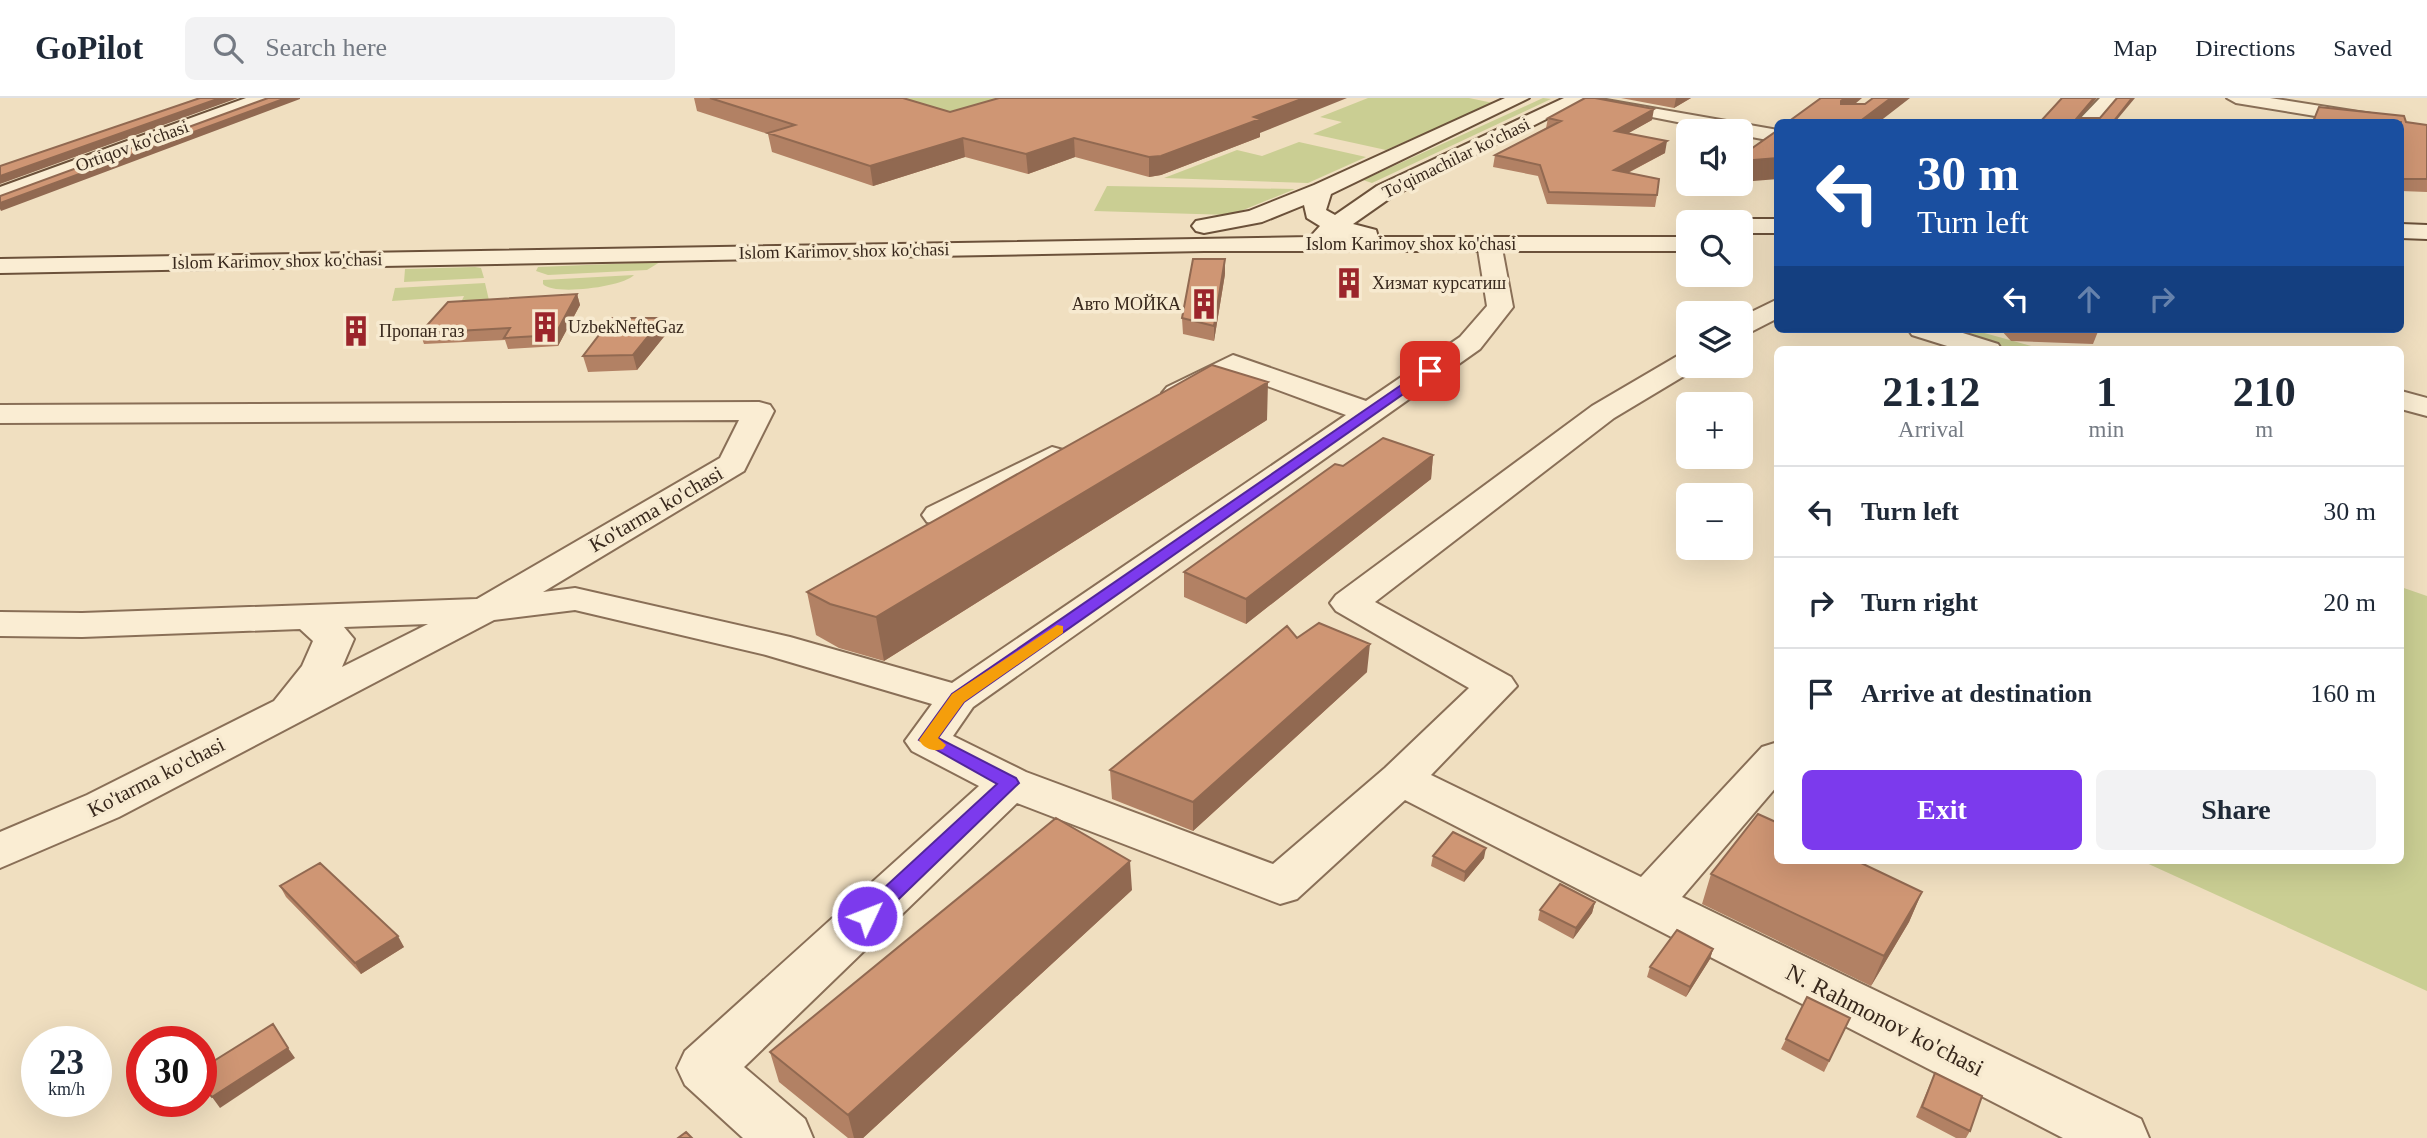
<!DOCTYPE html>
<html lang="en">
<head>
<meta charset="utf-8">
<style>
	body { margin:0; font-family:Georgia,serif; background:#f2f2f3; color:#1f2937; height:100vh; display:flex; flex-direction:column; font-size:26px; white-space:nowrap }
	* { box-sizing:border-box; margin:0 }
	p { font-size:23px; color:#747a83 }
	.icon { flex:none; width:38px; height:38px; fill:none; stroke:currentColor; stroke-width:2; stroke-linecap:round; stroke-linejoin:round }
	.map { position:relative; flex:1; overflow:hidden }
	.side { position:absolute; left:1774px; top:248px; width:630px; height:518px; display:flex; flex-direction:column; background:#fff; border-radius:10px; box-shadow:0 7px 28px #0002 }
	.side>* { flex:none }
	.guide { position:absolute; left:1774px; top:21px; width:630px; height:214px; border-radius:10px; box-shadow:0 7px 28px #0002; background:#1a4fa0; color:#fff; overflow:hidden }
	.tools { position:absolute; left:1676px; top:21px; display:grid; gap:14px }
	.tools a { display:grid; place-items:center; width:77px; height:77px; border-radius:10px; background:#fff; box-shadow:0 7px 28px #0002; font-size:35px }
	.speed { position:absolute; left:21px; top:928px; display:flex; gap:14px; font-size:35px; font-weight:700; text-align:center }
	.speed>* { display:grid; place-content:center; width:91px; height:91px; border-radius:50%; background:#fff; box-shadow:0 7px 28px #0002; line-height:1 }
	.speed small { font-size:18px; font-weight:400 }
	.speed .limit { border:10px solid #d22; background:#fff; color:#111 }
	.pin { position:absolute; display:grid; place-items:center; width:60px; height:60px; color:#fff; margin:-30px; border-radius:14px; box-shadow:0 4px 10px #0006 }
	.me { position:absolute; width:77px; margin:-38px; rotate:47deg; stroke-linejoin:round; filter:drop-shadow(0 0 5px #0008) }
	.turn { display:flex; align-items:center; gap:24px; height:147px; padding:0 28px; font-size:32px }
	.turn .icon { width:91px; height:91px; stroke-width:2.5 }
	.turn b { display:block; font-size:49px; line-height:60px }
	.lanes { display:flex; align-items:center; height:66px; padding:0 28px; background:#0003; justify-content:center; gap:35px; direction:ltr }
	.lanes .off { opacity:.35 }
	.eta { display:flex; justify-content:space-evenly; align-items:center; height:119px; text-align:center }
	.eta b { font-size:42px; font-weight:600; line-height:49px }
	.primary-button { display:flex; gap:14px; margin-top:auto; padding:14px 28px }
	.primary-button a { flex:1; height:80px; border-radius:10px; background:#7c3aed; color:#fff; font-size:28px; font-weight:600; line-height:80px; text-align:center }
	.primary-button a+a { background:#f2f2f3; color:#1f2937 }
	ul { padding:0; list-style:none }
	li { display:flex; align-items:center; gap:21px; height:91px; padding:0 28px; border-top:2px solid #e0e1e3 }
	li div { flex:1 }
	li b { display:block; font-size:26px }
	li em { font-style:normal }
	header { display:flex; align-items:center; gap:42px; box-sizing:border-box; height:98px; padding:0 35px; background:#fff; border-bottom:2px solid #e0e1e3 }
	header strong { font-size:33px }
	nav { display:flex; gap:38px; margin-inline-start:auto; font-size:24px }
	.search { width:490px; height:63px; background:#f2f2f3; display:flex; align-items:center; gap:18px; box-sizing:border-box; padding:0 24px; border-radius:10px; color:#747a83; font-size:26px }
	.map>svg:first-child { display:block }
</style>
</head>
<body>
<header>
<strong>GoPilot</strong>
<div class="search"><svg class="icon" aria-label="search" viewBox="0 0 24 24"><circle cx="10" cy="10" r="6"/><path d="M15 15l6 6"/></svg>Search here</div>
<nav><a>Map</a><a>Directions</a><a>Saved</a></nav>
</header>
<div class="map">
<svg width="2427" height="1040" viewBox="0 0 2427 1040">
	<rect width="100%" height="100%" fill="#f0dfc0"/>
	<path fill="#cace93" d="M897,0h164l-96,19z
		M1368,0h101l24,5 -107,47 -73,-16 29,-12 -22,-5z
		M1543,0l8,1 -179,84 -9,-3z
		M1299,44l67,15 -58,26 -144,-5 73,-28 25,6z
		M1107,88l188,3 -64,26 -137,-4z
		M660,164l-13,8 -99,5 -12,-4 2,-4z
		M475,169l6,1 3,10 -80,4 1,-13z
		M634,177c-11,12 -81,21 -91,9v-4z
		M485,185l6,26 -34,2 7,-15 -72,5 3,-13z
		M1947,231h23l65,18 33,3h-52z
		M2401,489l26,9v395l-285,-130h259z"/>
	<g fill="none" stroke-linecap="round" stroke-linejoin="round">
		<defs>
			<path id="street" d="M1595,0l183,32v12l-37,-7v-4h-18l-122,-24 -9,-5z
				M2100,0h19l-23,24h-19z
				M2227,0h43l114,18 10,6h-42l-116,-19z
				M1489,138l8,2 4,5 12,64 -33,42 -507,358 -20,29 73,36 247,92 112,-96 84,-80 -133,-77 -6,-8 6,-8 256,-189 87,-51 10,-2v13l10,1 -85,51 -239,184 136,75 6,9 -86,89 210,102 121,-130 16,-5v43l-96,112 459,222 8,19h-86l-658,-338 -108,99 -17,5 -263,-101 -273,264 61,52 8,19h-70l-58,-53 -8,-17 8,-17 294,-265 -67,-35 -7,-10 27,-37 -166,-49 -191,-45 -81,10 -375,197 -119,51v-36l87,-37 187,-94 28,-35 11,-25 -13,-12 -218,8 -82,-1v-24l82,1 395,-14 243,-141 19,-38 -739,3v-18l759,-3 11,3 4,6 -30,60 -201,121 32,-4 215,49 162,46 394,-268 -111,-41 -48,25 -10,3 -10,-3 -5,-6 5,-6 66,-32 133,46 94,-64 27,-31 -10,-63 4,-5zM428,526l-86,43 12,-28 -10,-12z
				M1778,201v19l-37,19v-20z
				M1908,231h42l48,15 4,6h-42l-48,-15z
				M2401,293l26,7v18l-26,-7z
				M1052,349l11,3 5,7 -5,7 -112,58 -12,3 -12,-3 -5,-7 5,-7z"/>
			<path id="secondary" d="M246,0h26l-3,4 -269,99v-14z
				M1505,0h24l-198,96 -5,16 9,5 42,-29 187,-88h24l-195,98 -40,28 23,6 2,7h311v14h-485l-1204,22v-14l1310,-22 10,-11 -13,-8 -3,-13 -42,17 -58,11 -8,-2 -4,-5 4,-5 53,-10 65,-26z
				M1741,121h37v14h-37v-11h-9z
				M2401,126l26,1v14l-26,-1z"/>
		</defs>
		<use href="#street" stroke="#896f57" stroke-width="4"/>
		<use href="#secondary" stroke="#6b513a" stroke-width="4"/>
		<use href="#street" fill="#faedd3" fill-rule="evenodd"/>
		<use href="#secondary" fill="#faedd3" fill-rule="evenodd"/>
	</g>
	<path fill="#b28164" d="M694,0h209l47,14 310,21v4l-99,38 -12,2 -74,-20 -47,17 -63,-17 -92,29 -101,-34 -4,-18 -71,-23z
		M1621,0h70l-17,10z
		M2319,9l108,18v67l-26,-1v-69h-89z
		M1548,20l104,2 -24,13 37,20 -37,20 29,22 -2,12 -108,-3 -9,-28 -45,-9 2,-12 51,-27z
		M1225,176l-11,67 -31,-7 -1,-16z
		M577,196l3,11 -22,41 -50,3 -3,-9 -81,4 -4,-11z
		M2000,231h99l-6,15 -82,-3z
		M667,235l-30,37 -49,2 -5,-16z
		M1267,322l-383,241 -45,-13 -23,-13 -9,-43z
		M1433,357l-2,24 -185,145 -62,-27v-25l159,-106z
		M1297,540l70,34 -174,159 -81,-32 -2,-29z
		M1433,758l51,2 -20,24 -33,-16z
		M1711,776l211,18 -13,30 -38,64 -169,-82z
		M280,788l124,61 -43,27 -75,-77z
		M1132,792l-269,248h-15l-69,-56 -9,-30z
		M1595,804l-3,11 -19,26 -35,-19 2,-10z
		M1713,851l-3,10 -24,38 -39,-20 3,-10z
		M1845,931l-21,43 -43,-23 5,-10z
		M1935,975l35,58 -4,7h-10l-40,-21 14,-33z"/>
	<path fill="#916951" d="M220,0h18l-238,86v-8z
		M286,0h14v1l-299,112 -1,-2v-6z
		M1304,0h43l-87,35v4l-99,38 -12,2v-20z
		M1676,0h15l-17,10z
		M1845,0h17l-26,22 5,-19z
		M1891,0h19l-31,24h-20z
		M2094,0h3l-21,24 1,-4z
		M2132,0h3l-20,24h-2z
		M1654,11l-2,11 -39,22 2,-11z
		M963,40l2,19 -92,29 -3,-20z
		M1074,40l1,19 -47,17 -2,-20z
		M1667,43l-2,12 -53,28 2,-11z
		M1778,60v21l-37,3v-21z
		M1225,161v15l-11,67v-15z
		M577,196l3,11 -22,41 -3,-11z
		M663,220l4,15 -30,37 -4,-15z
		M1268,284l-1,38 -383,241 -8,-44z
		M1433,357l-2,24 -185,145v-25z
		M1370,546l-3,28 -174,159v-29z
		M1486,750l-2,10 -20,24 1,-10z
		M1130,763l2,29 -269,248h-9l-6,-23z
		M1922,794l-13,30 -38,64 13,-30z
		M1595,804l-3,11 -19,26 3,-11z
		M398,838l6,11 -43,27 -6,-11z
		M1713,851l-3,10 -24,38 4,-10z
		M288,950l7,10 -75,50 -8,-11z"/>
	<path fill="#cf9674" stroke="#916951" stroke-width="2" d="M200,0h20l-220,78v-10z
		M268,0h18l-286,105v-7z
		M710,0h193l47,14 49,-14h305l-50,19 6,2 -99,37 -12,1 -75,-19 -48,16 -63,-16 -93,28 -102,-33 27,-8z
		M1585,0h10l59,11 -39,22 52,10 -53,29 45,9 -2,16 -108,-3 -9,-27 -45,-10 66,-34 -13,-3z
		M1821,0h24l-4,3v3h24l8,-6h18l-32,24h-71z
		M2062,0h32l-17,20h23l17,-20h15l-19,24h-73z
		M2319,9l85,9 2,6 21,3v54h-26v-57h-88z
		M1778,32v28l-37,3v-5z
		M1193,161h32l-11,67 -32,-8z
		M577,196l-22,41 -51,3 6,-10 -90,5 28,-31z
		M612,220h51l-30,37 -50,1z
		M1212,267l56,17 -392,235 -46,-13 -23,-12z
		M1383,340l50,17 -187,144 -62,-27 151,-108 8,2z
		M1319,525l51,21 -177,158 -83,-32 177,-144 10,12z
		M1758,716l20,9v38h79l65,31 -38,64 -173,-82z
		M1056,720l74,43 -282,254 -78,-63z
		M1453,734l33,16 -21,24 -32,-16z
		M320,765l78,73 -43,27 -75,-77z
		M1560,786l35,18 -19,26 -36,-18z
		M1677,832l36,19 -23,38 -40,-20z
		M1807,899l43,21 -21,43 -43,-22z
		M273,926l15,24 -76,49 -11,-12v-16z
		M1935,975l47,23 -12,35 -48,-24z
		M686,1034l6,6h-14z"/>
	<path fill="#7c3aed" stroke="#51269a" stroke-width="2" d="M1426,270l10,3 -472,331 -26,36 78,40 3,5 -144,139h-15l-3,-6 3,-6 137,-126 -78,-44 33,-46z"/>
	<path fill="#f59e0b" d="M1057,527l6,1v7l-99,69 -26,36 8,7 -3,4c-9,3 -19,0 -24,-9l33,-46z"/>
	<defs>
		<symbol id="building-bare" viewBox="-9 -9 18 18"><path d="M-4-6H4V6H1V3H-1V6H-4ZM-2.5-4.3h1.7v1.8h-1.7ZM.8-4.3h1.7v1.8H.8ZM-2.5-1h1.7V.8h-1.7ZM.8-1h1.7V.8H.8Z" fill="#9b252b" stroke="#f7ead0" stroke-width="2.5" paint-order="stroke"/></symbol>
	</defs>
	<g fill-rule="evenodd">
		<use href="#building-bare" x="1327" y="163" width="44" height="44"/>
		<use href="#building-bare" x="1182" y="184" width="44" height="44"/>
		<use href="#building-bare" x="523" y="207" width="44" height="44"/>
		<use href="#building-bare" x="334" y="211" width="44" height="44"/>
	</g>
	<g text-anchor="middle" dominant-baseline="central" stroke-width="7" stroke-linejoin="round" paint-order="stroke">
		<g font-size="18" fill="#38281c" stroke="#f7ead0">
			<text transform="translate(132 48) rotate(-20)">Ortiqov ko'chasi</text>
			<text transform="translate(1456 60) rotate(-26)">To'qimachilar ko'chasi</text>
			<text x="1411" y="146">Islom Karimov shox ko'chasi</text>
			<text transform="translate(844 153) rotate(-1)">Islom Karimov shox ko'chasi</text>
			<text transform="translate(277 163) rotate(-1)">Islom Karimov shox ko'chasi</text>
		</g>
		<g font-size="18" fill="#38281c" stroke="#f7ead0" text-anchor="start">
			<text x="1372" y="185">Хизмат курсатиш</text>
			<text x="1181" y="206" text-anchor="end">Авто МОЙКА</text>
			<text x="568" y="229">UzbekNefteGaz</text>
			<text x="379" y="233">Пропан газ</text>
		</g>
		<g font-size="21" fill="#38281c" stroke="#f7ead0">
			<text transform="translate(656 411) rotate(-30)">Ko'tarma ko'chasi</text>
			<text transform="translate(156 679) rotate(-27)">Ko'tarma ko'chasi</text>
		</g>
		<g font-size="24" fill="#38281c" stroke="#f7ead0">
			<text transform="translate(1885 922) rotate(27)">N. Rahmonov ko'chasi</text>
		</g>
	</g>
</svg>
<div class="tools">
<a><svg class="icon" aria-label="sound" viewBox="0 0 24 24"><path d="M4 9h4l5-4v14l-5-4H4zM17 9q2 3 0 6"/></svg></a>
<a><svg class="icon" aria-label="search" viewBox="0 0 24 24"><circle cx="10" cy="10" r="6"/><path d="M15 15l6 6"/></svg></a>
<a><svg class="icon" aria-label="layers" viewBox="0 0 24 24"><path d="M12 4l9 5-9 5-9-5zM3 14l9 5 9-5"/></svg></a>
<a>+</a>
<a>−</a>
</div>
<div class="speed"><div>23<small>km/h</small></div><div class="limit">30</div></div>
<div class="pin" style="left:1430px;top:273px;background:#d93025"><svg class="icon" aria-label="arrive" viewBox="0 0 24 24"><path d="M6 21V4h12l-3 4 3 4H6"/></svg></div>
<svg class="me" style="left:867px;top:818px" viewBox="-20 -20 40 40"><circle r="17" fill="#7c3aed" stroke="#fff" stroke-width="3"/><path d="M0-11L8 9 0 5-8 9z" fill="#fff"/></svg>
<div class="guide">
<div class="turn"><svg class="icon" aria-label="left" viewBox="0 0 24 24"><path d="M17 20v-9H6M10 6l-5 5 5 5"/></svg><div><b>30 m</b>Turn left</div></div>
<div class="lanes"><svg class="icon" aria-label="left" viewBox="0 0 24 24"><path d="M17 20v-9H6M10 6l-5 5 5 5"/></svg><svg class="icon off" aria-label="ahead" viewBox="0 0 24 24"><path d="M12 20V5M6 11l6-6 6 6"/></svg><svg class="icon off" aria-label="right" viewBox="0 0 24 24"><path d="M7 20v-9h11M14 6l5 5-5 5"/></svg></div>
</div>
<section class="side">
<div class="eta">
<div><b>21:12</b><p>Arrival</p></div>
<div><b>1</b><p>min</p></div>
<div><b>210</b><p>m</p></div>
</div>
<ul>
<li><svg class="icon" aria-label="left" viewBox="0 0 24 24"><path d="M17 20v-9H6M10 6l-5 5 5 5"/></svg><div><b>Turn left</b></div><em>30 m</em></li>
<li><svg class="icon" aria-label="right" viewBox="0 0 24 24"><path d="M7 20v-9h11M14 6l5 5-5 5"/></svg><div><b>Turn right</b></div><em>20 m</em></li>
<li><svg class="icon" aria-label="arrive" viewBox="0 0 24 24"><path d="M6 21V4h12l-3 4 3 4H6"/></svg><div><b>Arrive at destination</b></div><em>160 m</em></li>
</ul>
<div class="primary-button"><a>Exit</a><a>Share</a></div>
</section>
</div>
</body>
</html>
